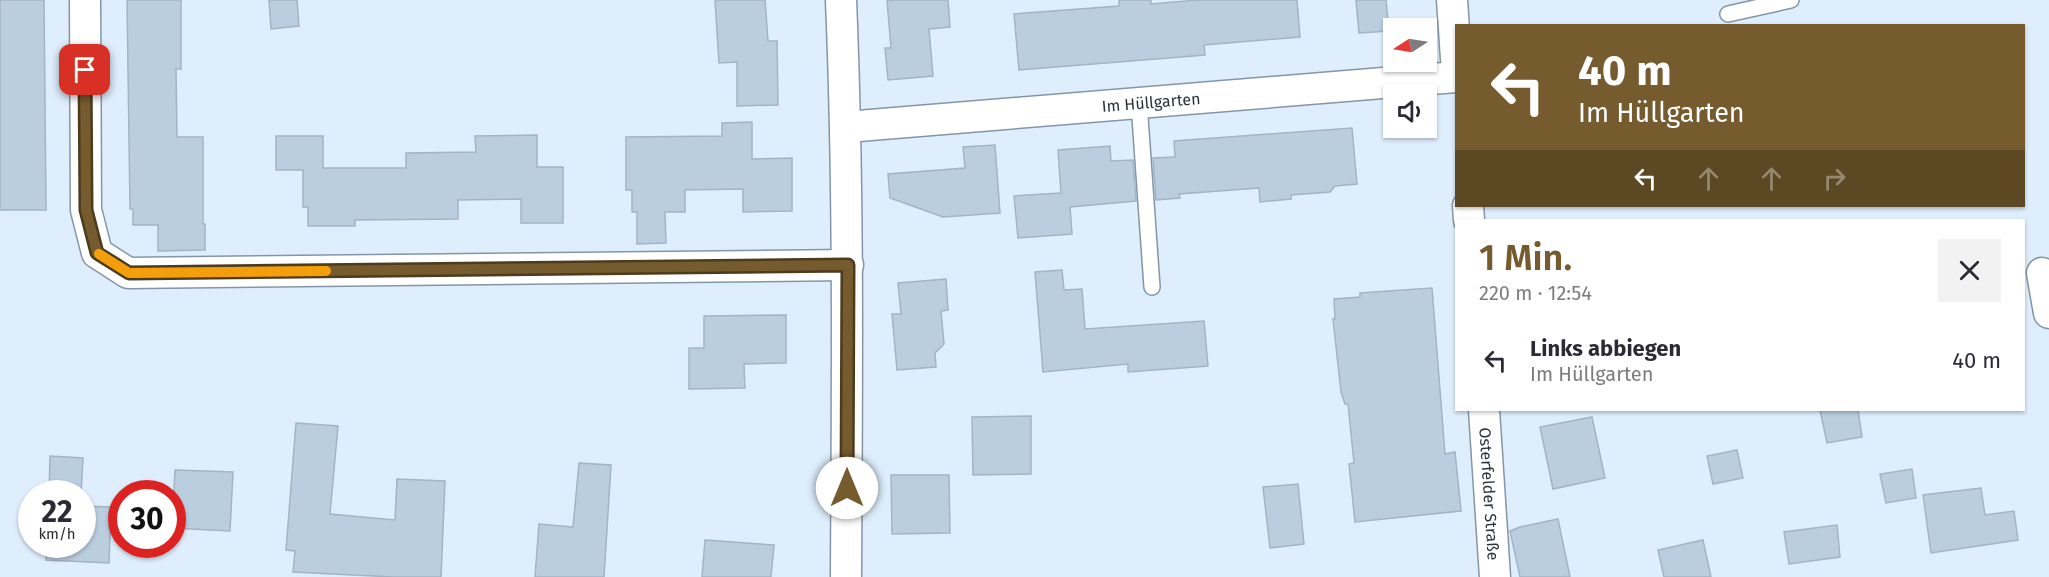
<!DOCTYPE html>
<html lang="de">
<head>
<meta charset="utf-8">
<style>
	body { margin:0; font-family:"Fira Sans",sans-serif; background:#f2f2f3; color:#2b2b33; height:100vh; display:flex; flex-direction:column; font-size:22px; white-space:nowrap }
	* { box-sizing:border-box; margin:0 }
	p { font-size:20px; color:#7c7c81 }
	.icon { flex:none; width:33px; height:33px; fill:none; stroke:currentColor; stroke-width:2; stroke-linecap:round; stroke-linejoin:round }
	.map { position:relative; flex:1; overflow:hidden }
	.side { position:absolute; left:1455px; top:219px; width:570px; height:192px; display:flex; flex-direction:column; background:#fff; border-radius:0px; box-shadow:0 2px 4px #0004 }
	.side>* { flex:none }
	.banner { position:absolute; left:1455px; top:24px; width:570px; height:183px; border-radius:0px; box-shadow:0 2px 4px #0004; background:#755b2d; color:#fff; overflow:hidden }
	.needle { width:39px; rotate:258deg }
	.fabs { position:absolute; left:1383px; top:18px; display:grid; gap:12px }
	.fabs a { display:grid; place-items:center; width:54px; height:54px; border-radius:0px; background:#fff; box-shadow:0 2px 4px #0004; font-size:30px }
	.speed { position:absolute; left:18px; top:480px; display:flex; gap:12px; font-size:30px; font-weight:700; text-align:center }
	.speed>* { display:grid; place-content:center; width:78px; height:78px; border-radius:50%; background:#fff; box-shadow:0 2px 4px #0004; line-height:1 }
	.speed small { font-size:15px; font-weight:400 }
	.speed .limit { border:9px solid #d22; background:#fff; color:#111 }
	.pin { position:absolute; display:grid; place-items:center; width:51px; height:51px; color:#fff; margin:-26px; border-radius:12px; box-shadow:0 3px 9px #0006 }
	.me { position:absolute; width:66px; margin:-33px; rotate:0deg; stroke-linejoin:round; filter:drop-shadow(0 0 4px #0008) }
	.turn { display:flex; align-items:center; gap:21px; height:126px; padding:0 24px; font-size:27px }
	.turn .icon { width:78px; height:78px; stroke-width:2.5 }
	.turn b { display:block; font-size:42px; line-height:51px }
	.lanes { display:flex; align-items:center; height:57px; padding:0 24px; background:#0003; justify-content:center; gap:30px; direction:ltr }
	.lanes .off { opacity:.35 }
	.round { display:grid; place-items:center; flex:none; width:63px; height:63px; border-radius:0px; background:#f2f2f3 }
	.overview { display:flex; align-items:center; justify-content:space-between; height:102px; padding:0 24px }
	h1 { font-size:36px; font-weight:600; line-height:45px; color:#755b2d }
	ul { padding:0; list-style:none }
	li { display:flex; align-items:center; gap:18px; height:78px; padding:0 24px }
	li div { flex:1 }
	li b { display:block; font-size:22px }
	li em { font-style:normal }
	.map>svg:first-child { display:block }
</style>
</head>
<body>
<div class="map">
<svg width="2049" height="577" viewBox="0 0 2049 577">
	<rect width="100%" height="100%" fill="#deeefc"/>
	<path fill="#bbcee0" stroke="#a2b4c5" stroke-width="1.5" d="M0,0h44l2,210h-46z
		M127,0h54v69h-5l1,68h26v87h2v26l-47,1v-26h-25v-16h-3z
		M269,0h28l2,26 -28,3z
		M715,0h50l3,41h9l1,64 -41,1v-44l-18,1z
		M887,0h61l2,27 -21,2 4,47 -45,4 -3,-32h6z
		M1119,0h32v4l47,-4h99l3,37 -96,8 1,10 -186,15 -5,-56 105,-8z
		M1356,0h30l3,31 -30,2z
		M752,122v37l40,-1v53l-49,1v-23l-58,1v22h-20l1,31 -29,1v-32h-5v-22h-6v-53l96,-1v-13z
		M1352,128l5,56 -22,2 -5,6 -39,3v4l-31,3 -1,-14 -80,6 1,4 -24,2 -3,-42 22,-1 -1,-16z
		M537,135v32h26v56h-42v-24l-63,1v19l-103,1v6h-47v-19h-5v-37h-27v-34h47v32h83v-15l70,-1 -1,-16z
		M995,145l5,68 -57,4 -53,-19 -2,-24 77,-6 -2,-21z
		M1110,146l1,15 22,-1 3,41 -66,6 2,27 -54,4 -4,-42 47,-3 -3,-43z
		M1062,270l2,20 18,-1 3,40 119,-8 4,45 -80,6v-8l-85,8 -8,-100z
		M946,279l2,31 -7,1 3,33 -9,9 1,14 -39,3 -5,-56h9l-3,-31z
		M1432,288l13,166 10,-2 6,59 -106,11 -6,-58 5,-1 -6,-59h-3l-4,-12 -8,-73h2l-1,-20 26,-2v-4z
		M786,315v48l-42,1 1,24 -56,1v-41h15v-32z
		M1820,410h38l4,27 -35,6z
		M1031,416v58l-58,1 -1,-58z
		M1592,417l13,61 -52,11 -13,-62z
		M296,423l42,3 -8,88 65,6 2,-41 48,2 -4,96h-48l-100,-5 2,-21 -9,-1z
		M1737,450l6,28 -30,6 -6,-28z
		M50,456l33,2 -2,36h-32z
		M579,463l32,2 -7,112h-69l4,-53 34,3z
		M1912,469l4,29 -30,5 -6,-29z
		M175,470l58,2 -3,59 -58,-3z
		M891,475h58l1,58 -58,1z
		M1298,484l6,60 -34,4 -7,-61z
		M1981,488l4,27 29,-4 4,29 -87,13 -8,-58z
		M82,506l29,1 -2,56 -63,-3 1,-16h35z
		M1558,519l12,58h-50l-10,-46 10,-4z
		M1837,525l3,32 -51,7 -5,-32z
		M705,540l69,5 -3,32h-69z
		M1703,540l8,37h-47l-6,-27z"/>
	<g fill="none" stroke-linecap="round" stroke-linejoin="round">
		<defs>
			<path id="service" d="M1728,14l63,-14
				M1139,103l13,184"/>
			<g id="minor">
				<path d="M85,0l1,210 11,43 31,20 720,-8"/>
				<path d="M841,0c8,192 6,385 5,577"/>
				<path d="M1452,0l4,59"/>
				<path id="s1" d="M846,127l610,-50"/>
				<path d="M1468,206l1,14"/>
				<path d="M2042,273l7,40"/>
				<path id="s2" d="M1484,410l11,167"/>
			</g>
		</defs>
		<use href="#service" stroke="#8496a6" stroke-width="18"/>
		<use href="#minor" stroke="#8496a6" stroke-width="33"/>
		<use href="#service" stroke="#fff" stroke-width="15"/>
		<use href="#minor" stroke="#fff" stroke-width="30"/>
	</g>
	<g fill="none" stroke-linecap="round" stroke-linejoin="round">
		<defs>
			<path id="route" d="M85,70l1,140 11,43 32,20 719,-8 -1,223"/>
		</defs>
		<use href="#route" stroke="#4c3b1d" stroke-width="15"/>
		<use href="#route" stroke="#755b2d" stroke-width="10"/>
		<path stroke="#f59e0b" stroke-width="10" d="M99,254l30,19 197,-2"/>
	</g>
	<g text-anchor="middle" dominant-baseline="central" stroke-width="6" stroke-linejoin="round" paint-order="stroke">
		<g font-size="16" fill="#2b3239" stroke="#f5f9fd">
			<text stroke="none"><textPath href="#s1" startOffset="306">Im Hüllgarten</textPath></text>
			<text stroke="none"><textPath href="#s2" startOffset="84">Osterfelder Straße</textPath></text>
		</g>
	</g>
</svg>
<div class="fabs">
<a><svg class="needle" viewBox="-14 -14 28 28"><path d="M0-13l5 13h-10z" fill="#e53935"/><path d="M0 13l5-13h-10z" fill="#7c7c81"/></svg></a>
<a><svg class="icon" aria-label="sound" viewBox="0 0 24 24"><path d="M4 9h4l5-4v14l-5-4H4zM17 9q2 3 0 6"/></svg></a>
</div>
<div class="speed"><div>22<small>km/h</small></div><div class="limit">30</div></div>
<div class="pin" style="left:85px;top:70px;background:#d93025"><svg class="icon" aria-label="arrive" viewBox="0 0 24 24"><path d="M6 21V4h12l-3 4 3 4H6"/></svg></div>
<svg class="me" style="left:847px;top:488px" viewBox="-20 -20 40 40"><circle r="19" fill="#fff"/><path d="M0-13L10 11 0 6-10 11z" fill="#755b2d"/></svg>
<div class="banner">
<div class="turn"><svg class="icon" aria-label="left" viewBox="0 0 24 24"><path d="M17 20v-9H6M10 6l-5 5 5 5"/></svg><div><b>40 m</b>Im Hüllgarten</div></div>
<div class="lanes"><svg class="icon" aria-label="left" viewBox="0 0 24 24"><path d="M17 20v-9H6M10 6l-5 5 5 5"/></svg><svg class="icon off" aria-label="ahead" viewBox="0 0 24 24"><path d="M12 20V5M6 11l6-6 6 6"/></svg><svg class="icon off" aria-label="ahead" viewBox="0 0 24 24"><path d="M12 20V5M6 11l6-6 6 6"/></svg><svg class="icon off" aria-label="right" viewBox="0 0 24 24"><path d="M7 20v-9h11M14 6l5 5-5 5"/></svg></div>
</div>
<section class="side">
<div class="overview"><div><h1>1 Min.</h1><p>220 m · 12:54</p></div><a class="round"><svg class="icon" aria-label="close" viewBox="0 0 24 24"><path d="M6 6l12 12M18 6L6 18"/></svg></a></div>
<ul>
<li><svg class="icon" aria-label="left" viewBox="0 0 24 24"><path d="M17 20v-9H6M10 6l-5 5 5 5"/></svg><div><b>Links abbiegen</b><p>Im Hüllgarten</p></div><em>40 m</em></li>
</ul>
</section>
</div>
</body>
</html>
